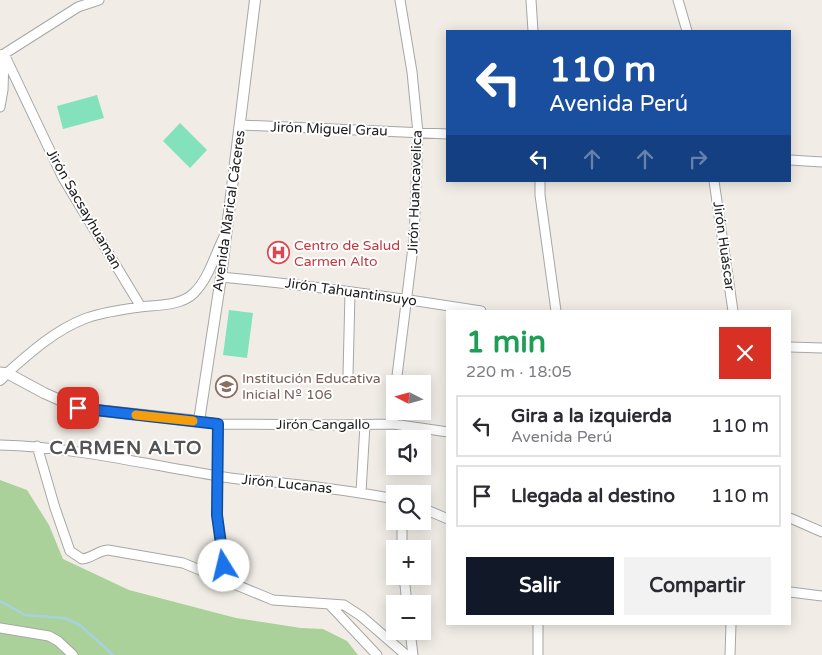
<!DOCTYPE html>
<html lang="es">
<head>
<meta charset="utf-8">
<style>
	body { margin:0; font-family:"Varela Round",sans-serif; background:#f2f2f3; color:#2b2b33; height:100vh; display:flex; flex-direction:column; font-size:19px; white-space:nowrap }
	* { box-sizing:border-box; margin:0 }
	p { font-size:16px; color:#7c7c81 }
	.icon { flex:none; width:28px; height:28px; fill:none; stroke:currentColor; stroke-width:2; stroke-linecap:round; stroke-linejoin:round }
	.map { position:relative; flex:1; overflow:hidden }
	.panel { position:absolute; left:446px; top:310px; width:345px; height:315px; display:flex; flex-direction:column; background:#fff; border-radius:0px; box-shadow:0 2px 12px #0003 }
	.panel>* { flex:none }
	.hud { position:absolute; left:446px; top:30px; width:345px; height:152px; border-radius:0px; box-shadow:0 2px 12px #0003; background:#1a4fa0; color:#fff; overflow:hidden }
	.needle { width:32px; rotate:276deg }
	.fabs { position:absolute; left:386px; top:375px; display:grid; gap:10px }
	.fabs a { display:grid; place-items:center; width:45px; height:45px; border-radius:0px; background:#fff; box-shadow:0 2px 12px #0003; font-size:25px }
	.pin { position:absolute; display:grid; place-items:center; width:42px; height:42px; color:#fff; margin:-21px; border-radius:10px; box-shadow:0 2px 8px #0006 }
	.me { position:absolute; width:55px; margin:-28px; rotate:351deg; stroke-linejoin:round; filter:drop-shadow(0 0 4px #0008) }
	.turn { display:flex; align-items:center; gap:18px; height:105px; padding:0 20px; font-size:22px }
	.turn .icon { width:65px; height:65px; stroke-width:2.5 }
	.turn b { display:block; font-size:35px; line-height:42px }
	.lanes { display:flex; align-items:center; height:48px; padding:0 20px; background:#0003; justify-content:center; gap:25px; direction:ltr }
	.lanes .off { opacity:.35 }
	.round { display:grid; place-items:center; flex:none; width:52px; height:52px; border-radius:0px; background:#f2f2f3 }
	.head { display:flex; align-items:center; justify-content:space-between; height:85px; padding:0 20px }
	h1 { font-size:30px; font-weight:800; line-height:38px; color:#1e9e55 }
	.button { display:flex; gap:10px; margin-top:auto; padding:10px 20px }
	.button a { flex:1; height:58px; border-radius:0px; background:#111827; color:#fff; font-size:20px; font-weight:800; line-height:58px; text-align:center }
	.button a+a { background:#f2f2f3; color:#2b2b33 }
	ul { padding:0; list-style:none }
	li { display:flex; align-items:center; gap:15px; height:62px; margin:0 10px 8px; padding:0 10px; border:2px solid #e1e1e2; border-radius:0px }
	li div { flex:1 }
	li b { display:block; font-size:19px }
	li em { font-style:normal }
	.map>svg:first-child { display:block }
</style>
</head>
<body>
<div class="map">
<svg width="822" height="655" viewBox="0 0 822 655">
	<rect width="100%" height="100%" fill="#f1ede6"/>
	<path fill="#aad19a" d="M0,480l27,10 22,35 14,34 66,31 107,28 65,10 22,1 24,12 11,14h-358z"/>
	<path fill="#83e1bc" d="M97,95l7,23 -41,11 -6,-23z
		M180,123l27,27 -17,18 -27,-27z
		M229,310l24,3 -6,45 -24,-3z"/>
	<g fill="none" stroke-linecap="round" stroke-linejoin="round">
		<path stroke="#a6d2df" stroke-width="2.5" d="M0,601l25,14 39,3 16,7 33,30"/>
		<defs>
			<path id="minor" d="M531,0l2,31
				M678,0l9,31
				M4,54l59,124 78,129
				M0,55l4,-1 74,-47 21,-7
				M0,107l3,-17 1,-32
				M240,125l208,9
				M790,160l32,2
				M540,181v14l16,116
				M714,181l19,130
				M221,277c87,8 173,20 260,34
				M790,347l32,1
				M0,372l7,1c24,-21 47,-42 77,-54 18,-7 37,-9 56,-12 17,-2 41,-1 54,-14 16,-16 21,-40 32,-60
				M348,375l2,-82
				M396,384l18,-145 4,-106 -6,-61 -12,-72
				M199,421l19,3 116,1 59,-1 55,8
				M218,424l-1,91 9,65
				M393,424l2,-27
				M0,445c74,2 145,19 218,31 21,4 43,5 64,7 38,4 76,9 113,16
				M37,446l18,62 15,43 12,8c10,-1 15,-8 26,-9l75,13 90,37 71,5 17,11 45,39
				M361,492l4,-67
				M422,508l26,11
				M790,518l32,14
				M402,521v28
				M404,576l3,28
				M790,592l32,4
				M329,604l48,51
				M538,624v31
				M0,628l49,8 9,5 15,14
				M410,631l3,24
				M730,655l1,-31"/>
			<path id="tertiary" d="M0,380l7,-7 37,20 34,15 121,13 22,-144 34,-277"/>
		</defs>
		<use href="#minor" stroke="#a7a7a7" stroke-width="11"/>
		<use href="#tertiary" stroke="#a7a7a7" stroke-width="12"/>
		<use href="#minor" stroke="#fff" stroke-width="9"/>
		<use href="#tertiary" stroke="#fff" stroke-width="10"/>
	</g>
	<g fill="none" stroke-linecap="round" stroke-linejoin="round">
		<defs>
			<path id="route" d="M78,408l140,16 -1,91 7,51"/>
		</defs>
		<use href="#route" stroke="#114b97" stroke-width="12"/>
		<use href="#route" stroke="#1a73e8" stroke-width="9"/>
		<path stroke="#f59e0b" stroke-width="9" d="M136,415l57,6"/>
	</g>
	<defs>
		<symbol id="hospital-ring" viewBox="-11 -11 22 22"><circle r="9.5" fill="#fff" stroke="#e0444e" stroke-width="1.5"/><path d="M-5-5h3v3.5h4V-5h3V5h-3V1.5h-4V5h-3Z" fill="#e0444e"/></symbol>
		<symbol id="school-ring" viewBox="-11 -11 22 22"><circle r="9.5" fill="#fff" stroke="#8d6e63" stroke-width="1.5"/><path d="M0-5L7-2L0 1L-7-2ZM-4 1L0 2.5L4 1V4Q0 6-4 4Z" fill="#8d6e63"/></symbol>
	</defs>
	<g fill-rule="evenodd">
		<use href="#hospital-ring" x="266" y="240" width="25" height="25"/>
		<use href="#school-ring" x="214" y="374" width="25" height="25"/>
	</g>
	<g text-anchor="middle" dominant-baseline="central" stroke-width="4" stroke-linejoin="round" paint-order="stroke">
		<g font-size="14" fill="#202020" stroke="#fff">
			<text transform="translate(329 129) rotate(2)">Jirón Miguel Grau</text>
			<text transform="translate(415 192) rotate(-88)">Jirón Huancavelica</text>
			<text transform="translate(84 209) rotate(60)">Jirón Sacsayhuaman</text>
			<text transform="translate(229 211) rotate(-82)">Avenida Marical Cáceres</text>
			<text transform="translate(724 246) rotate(82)">Jirón Huáscar</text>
			<text transform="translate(351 292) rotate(8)">Jirón Tahuantinsuyo</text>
			<text x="323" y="424">Jirón Cangallo</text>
			<text transform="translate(287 484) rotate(6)">Jirón Lucanas</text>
		</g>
		<g font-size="14" fill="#be3a42" stroke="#fff" text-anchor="start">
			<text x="294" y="245">Centro de Salud<tspan x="294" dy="16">Carmen Alto</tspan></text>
		</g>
		<g font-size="14" fill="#785e54" stroke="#fff" text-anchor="start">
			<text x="242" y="378">Institución Educativa<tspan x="242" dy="16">Inicial Nº 106</tspan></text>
		</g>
		<g font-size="19" font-weight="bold" letter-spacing="1" fill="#535353" stroke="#fff">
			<text x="126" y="448">CARMEN ALTO</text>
		</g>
	</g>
</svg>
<div class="fabs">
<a><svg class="needle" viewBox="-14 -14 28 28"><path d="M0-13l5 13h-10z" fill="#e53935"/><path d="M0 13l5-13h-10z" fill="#7c7c81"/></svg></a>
<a><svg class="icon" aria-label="sound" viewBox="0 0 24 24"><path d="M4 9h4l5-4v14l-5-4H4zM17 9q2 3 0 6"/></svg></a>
<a><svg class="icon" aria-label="search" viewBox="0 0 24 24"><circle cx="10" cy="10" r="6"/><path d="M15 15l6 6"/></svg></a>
<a>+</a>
<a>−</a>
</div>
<div class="pin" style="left:78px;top:408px;background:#d93025"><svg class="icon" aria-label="arrive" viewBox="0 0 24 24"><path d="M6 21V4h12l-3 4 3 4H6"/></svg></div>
<svg class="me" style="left:224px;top:566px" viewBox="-20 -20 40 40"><circle r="19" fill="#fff"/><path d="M0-13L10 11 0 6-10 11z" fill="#1a73e8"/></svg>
<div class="hud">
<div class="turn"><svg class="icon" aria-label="left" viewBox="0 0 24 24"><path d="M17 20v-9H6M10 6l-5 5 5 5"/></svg><div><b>110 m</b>Avenida Perú</div></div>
<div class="lanes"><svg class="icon" aria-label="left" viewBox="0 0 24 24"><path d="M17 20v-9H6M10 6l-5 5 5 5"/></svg><svg class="icon off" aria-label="ahead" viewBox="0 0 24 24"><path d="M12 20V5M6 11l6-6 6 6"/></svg><svg class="icon off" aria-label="ahead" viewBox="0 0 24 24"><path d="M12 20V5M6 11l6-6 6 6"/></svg><svg class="icon off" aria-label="right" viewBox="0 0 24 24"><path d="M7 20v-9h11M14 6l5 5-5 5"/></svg></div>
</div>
<section class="panel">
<div class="head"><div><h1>1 min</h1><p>220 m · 18:05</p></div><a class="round" style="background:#d93025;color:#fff"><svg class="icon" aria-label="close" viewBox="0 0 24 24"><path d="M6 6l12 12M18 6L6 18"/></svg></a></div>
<ul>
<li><svg class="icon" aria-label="left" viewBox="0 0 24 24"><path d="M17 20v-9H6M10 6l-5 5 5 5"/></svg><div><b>Gira a la izquierda</b><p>Avenida Perú</p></div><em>110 m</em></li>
<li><svg class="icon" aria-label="arrive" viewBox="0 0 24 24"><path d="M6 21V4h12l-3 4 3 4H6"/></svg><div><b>Llegada al destino</b></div><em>110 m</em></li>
</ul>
<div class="button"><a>Salir</a><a>Compartir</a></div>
</section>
</div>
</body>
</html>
